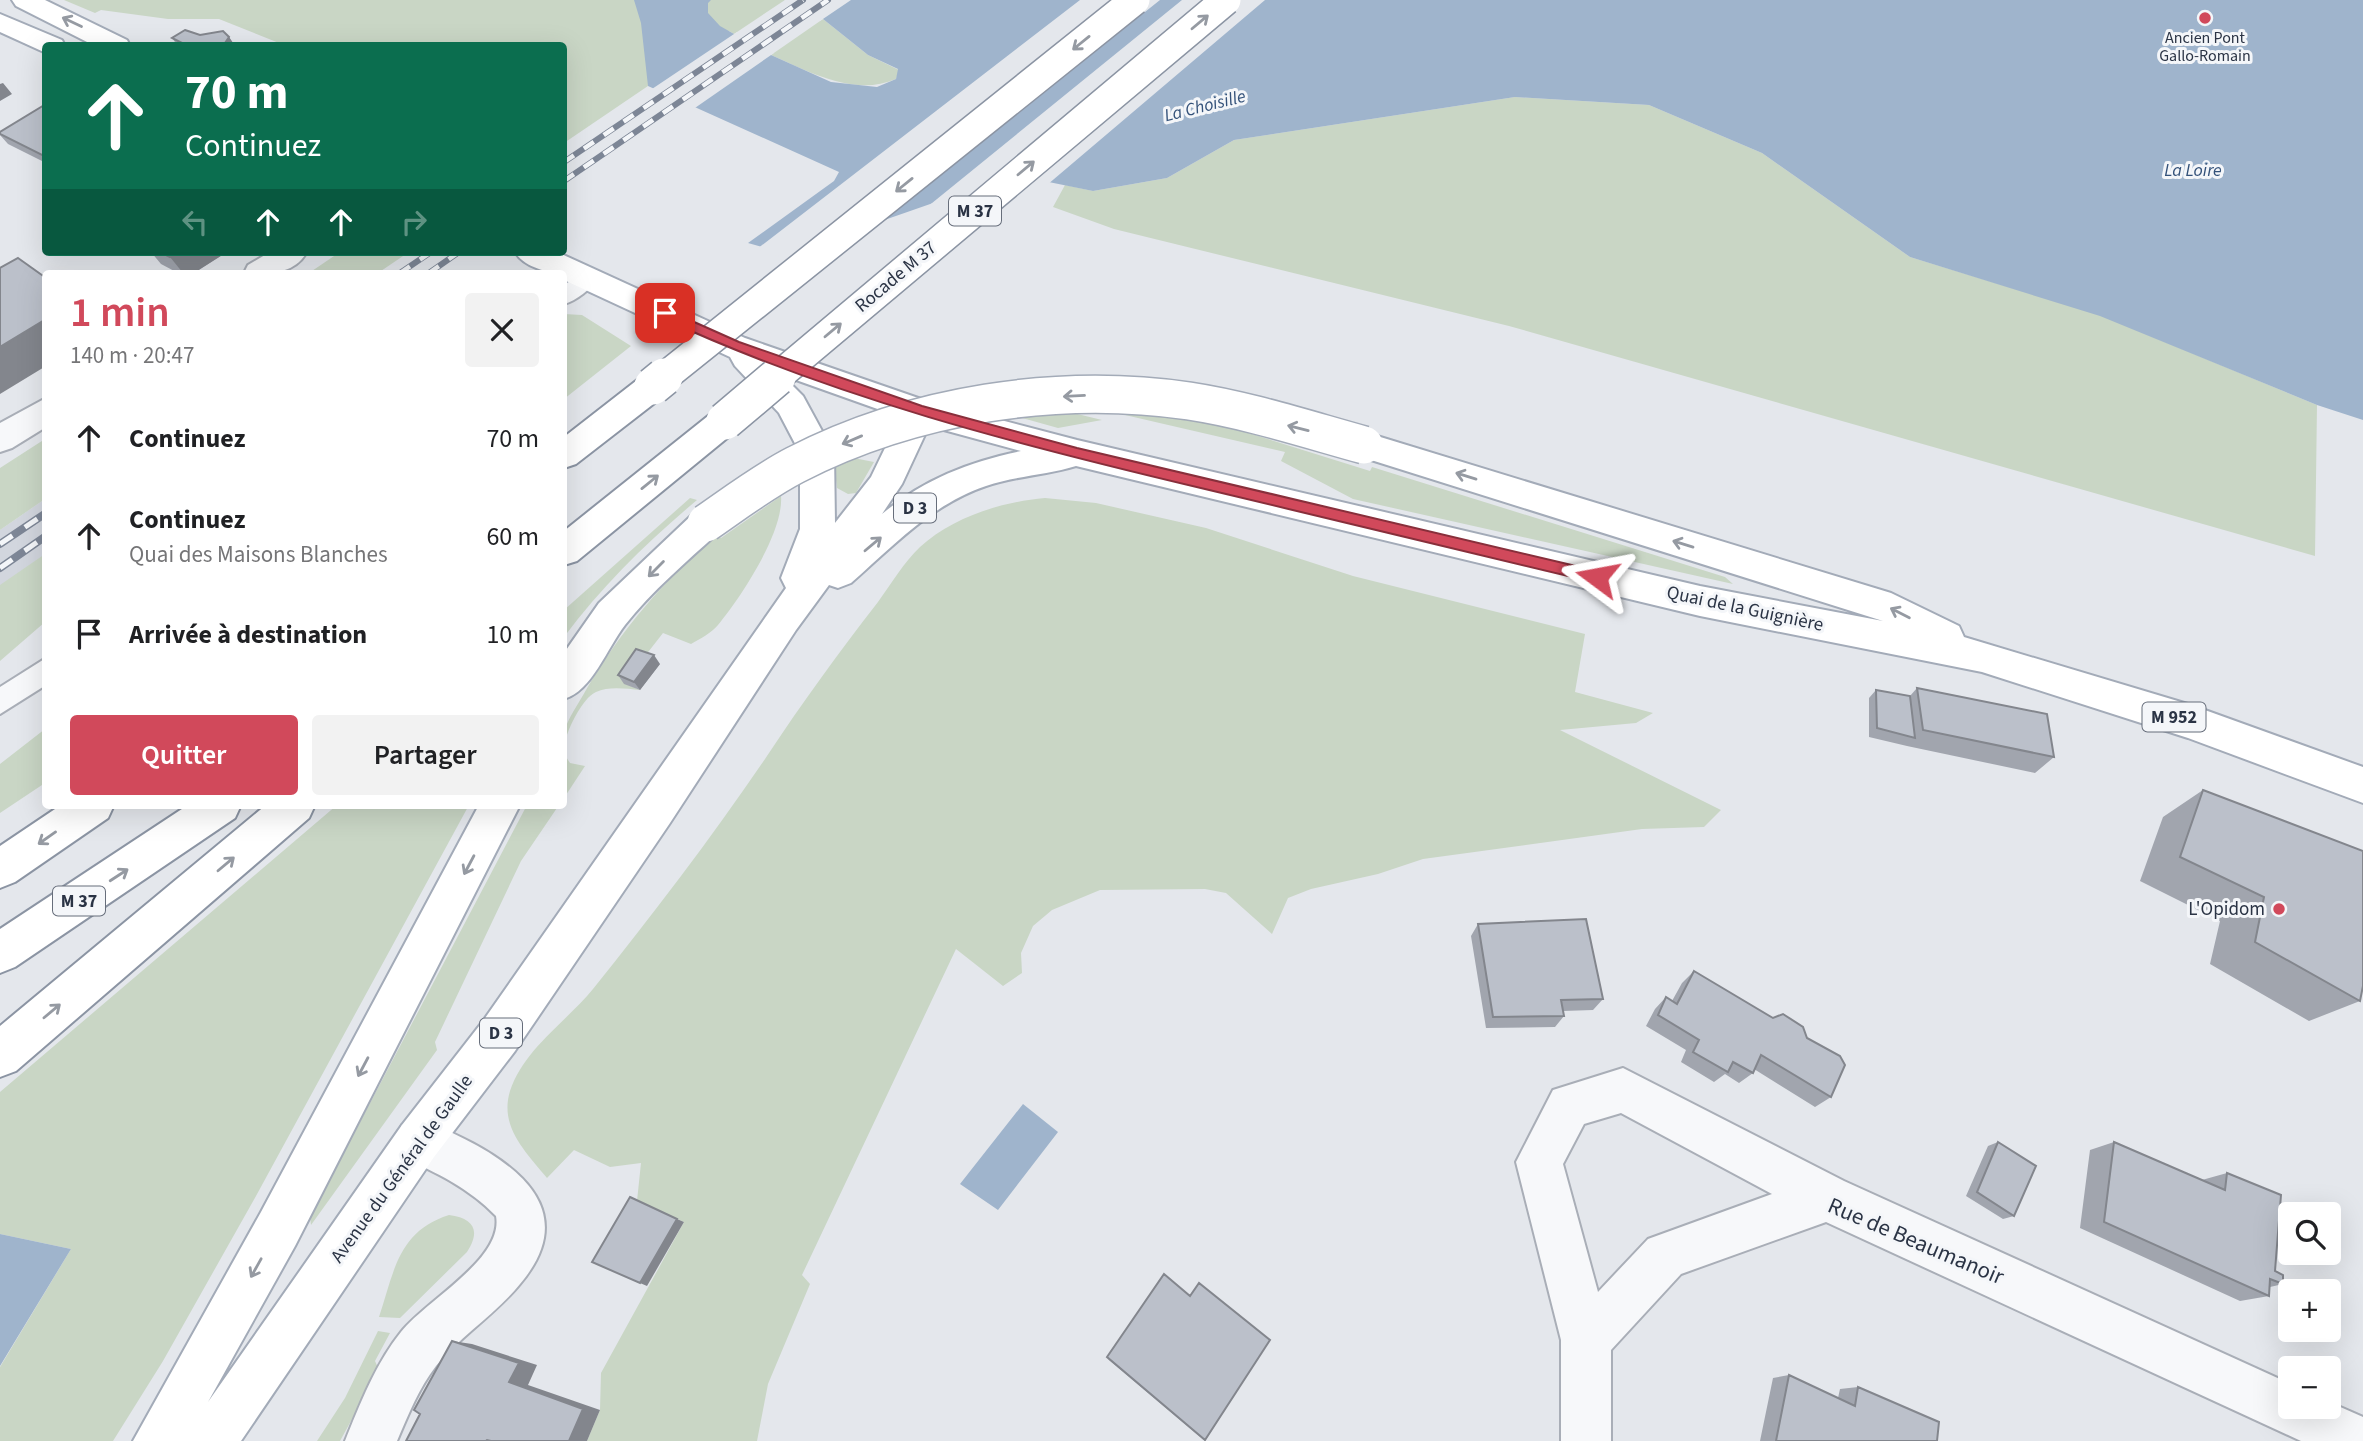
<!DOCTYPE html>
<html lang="fr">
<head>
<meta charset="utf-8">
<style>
	body { margin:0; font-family:"Source Sans 3",sans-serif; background:#f2f2f2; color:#202124; height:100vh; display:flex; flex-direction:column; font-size:26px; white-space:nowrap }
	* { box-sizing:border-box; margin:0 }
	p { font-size:23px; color:#757577 }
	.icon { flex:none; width:38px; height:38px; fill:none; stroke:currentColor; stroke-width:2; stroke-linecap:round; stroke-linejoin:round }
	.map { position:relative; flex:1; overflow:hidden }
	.drawer { position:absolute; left:42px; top:270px; width:525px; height:539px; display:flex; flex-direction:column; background:#fff; border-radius:7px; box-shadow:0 7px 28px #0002 }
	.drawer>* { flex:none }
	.banner { position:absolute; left:42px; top:42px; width:525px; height:214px; border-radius:7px; box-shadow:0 7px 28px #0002; background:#0b6e4f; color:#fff; overflow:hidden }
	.controls { position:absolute; left:2278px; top:1202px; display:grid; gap:14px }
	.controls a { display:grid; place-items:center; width:63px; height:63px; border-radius:7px; background:#fff; box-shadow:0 7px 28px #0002; font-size:35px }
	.pin { position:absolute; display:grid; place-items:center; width:60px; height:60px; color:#fff; margin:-30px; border-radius:14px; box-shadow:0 4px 10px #0006 }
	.me { position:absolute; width:77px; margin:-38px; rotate:283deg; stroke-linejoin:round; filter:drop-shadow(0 0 5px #0008) }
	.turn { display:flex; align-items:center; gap:24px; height:147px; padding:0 28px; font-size:32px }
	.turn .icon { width:91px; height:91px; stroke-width:2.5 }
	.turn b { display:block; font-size:49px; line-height:60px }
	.lanes { display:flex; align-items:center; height:66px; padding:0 28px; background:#0003; justify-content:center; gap:35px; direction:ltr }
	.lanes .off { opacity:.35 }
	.round { display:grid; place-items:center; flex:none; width:74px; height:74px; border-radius:7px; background:#f2f2f2 }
	.head { display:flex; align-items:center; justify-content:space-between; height:119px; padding:0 28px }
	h1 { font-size:42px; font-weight:600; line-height:52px; color:#d1495b }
	.primary-button { display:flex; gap:14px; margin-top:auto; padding:14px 28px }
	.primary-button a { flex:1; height:80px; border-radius:7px; background:#d1495b; color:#fff; font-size:28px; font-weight:600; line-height:80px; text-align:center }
	.primary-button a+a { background:#f2f2f2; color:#202124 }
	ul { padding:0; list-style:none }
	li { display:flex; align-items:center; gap:21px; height:98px; padding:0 28px }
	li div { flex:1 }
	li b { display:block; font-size:26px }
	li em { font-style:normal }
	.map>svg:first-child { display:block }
</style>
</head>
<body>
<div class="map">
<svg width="2363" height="1441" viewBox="0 0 2363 1441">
	<rect width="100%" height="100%" fill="#e4e7ec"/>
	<path fill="#d2d6de" d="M45,499v64l-45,31v-64z"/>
	<path fill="#c9d6c5" d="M64,0h721l-51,34 -5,-3 -165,112v-97l-280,-1 -65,-26h-51l-67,-9 -6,3z
		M823,19l45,36 31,15 -3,9c-42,18 -86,-7 -125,-24z
		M1515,97l134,8 113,48 148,104 190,58 217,90 -2,151 -806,-230 -395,-97 -61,-22 12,-22 28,6 74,-13 67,-38z
		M336,252h73l-31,21h-69l28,-19z
		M564,314l18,1 49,31 -67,53z
		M1127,410l96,15 147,46 2,-4 353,110 8,7 -380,-85 -72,-38 4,-9 -160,-37z
		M1065,411l37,9 -44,8 -46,-13z
		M45,439v60l-45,31v-62z
		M833,454l41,8 -18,31 -8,1 -11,-6z
		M781,496c3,36 -40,101 -63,129 -7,8 -18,14 -27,19l-28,-11 -39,50 16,7c-13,-1 -31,-4 -44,2 -14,6 -31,41 -32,56 0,7 3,10 6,15l15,3 -21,32c0,-20 -5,-46 0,-65 3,-14 15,-30 22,-43 35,-60 78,-110 131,-155l4,3z
		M690,498l7,2c-50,42 -94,85 -133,137v-27z
		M1045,498l51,5 110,25 147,48 232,58 -10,58 78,21 -17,10 -76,7 161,80 -17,17 -62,2 -219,30 -45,15 -67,15 -23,9 -16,36 -46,-41 -21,-4 -105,1 -48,20 -19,16 -12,27 1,20 -19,13 -47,-37 -154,326 8,9 -42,100 -11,57h-170l13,-31 1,-37 83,-151 -47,-21 4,-38 -31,4 -36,-17 -27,28c-21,-26 -48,-51 -37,-87 14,-42 56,-69 83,-102 61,-76 119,-152 174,-233 35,-53 72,-104 111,-154 13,-18 26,-40 42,-55 33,-30 81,-45 125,-49z
		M45,554v68l-45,39v-76z
		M45,729v54l-45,30v-49z
		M337,805h132l-213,391 -93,165 -50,80h-113v-74l71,-118 -71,-15v-142z
		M527,805h32l-38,56 -86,181 2,8 -126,175 -1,-8z
		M449,1215c25,3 32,16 18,37l-67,66 -21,-1c15,-45 19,-86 70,-102z
		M378,1331l12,2 -15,28 4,9 -39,71h-23l28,-43z"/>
	<path fill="#9fb4cc" d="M634,0h77l-3,3v10l12,13 51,29 60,27 46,5 19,-8 2,-10 -30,-14 -45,-36 -38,-19h1578v420l-46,-15 -217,-89 -190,-59 -148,-104 -113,-48 -134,-8 -281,43 -67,38 -74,13 -64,-13 -73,17 -169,59 -39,-11 86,-62 5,-9 -191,-86 -7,-63z
		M1023,1104l35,28 -60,78 -38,-26z
		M0,1234l71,15 -71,117z"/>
	<path fill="#e4e7ec" d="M785,0h66l-31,21 -37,-18z
		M1080,0h80l-284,227 -76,36 -43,-14z
		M1182,0h83l-218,185 -18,-4 -72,18 -36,13z
		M737,32l37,21 -82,57 -43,-19z"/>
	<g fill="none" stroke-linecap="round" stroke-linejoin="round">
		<defs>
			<path id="lane" d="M587,270l8,2 3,6c-7,11 -22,23 -34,26v-19z
				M46,658v27l-46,29v-27z"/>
			<path id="street" d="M270,252h37c-14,24 -39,21 -63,21l4,-8z
				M46,398v29l-34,21 -12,4v-29z
				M1623,1068l221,113 447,203v23h38v-5l34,15v24h-62l-475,-219 -145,52 -70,76v91h-50v-101l-45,-178 37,-72zM1621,1113l151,81 -124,45 -50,53 -35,-128 21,-40z
				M418,1118c68,28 176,78 102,166 -25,31 -59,51 -84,82 -17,22 -28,49 -39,75h-52c15,-37 31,-78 56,-109 24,-31 103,-73 95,-116 -27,-28 -59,-43 -94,-59l-7,-16 7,-16z"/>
			<path id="primary" d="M12,0h33l82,40 3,6h-35l-79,-40z
				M0,14l62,26 3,6h-19v7l-46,-21z
				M515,252h42l188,86 179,62 153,40 623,146 183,35 -531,-167 -5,-9 5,-9 12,-4 527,161 68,33 5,11 227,68 172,62v36l-175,-65 -206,-66 -282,-56 -624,-150c-29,9 -61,10 -90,20 -54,18 -94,61 -135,97l-13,5 -9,-3 -33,45 -126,193 -155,228 -81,106 -193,284h-108l128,-229 218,-407h41l-225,441 -87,156 194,-277 81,-104 303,-433 -5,-10 19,-49v-76l-21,-40 -44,-47 -5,-9 -166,-77v-7c-17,0 -40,-6 -49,-21zM782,375l118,42 -29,60 -36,46 -1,-70 -31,-57zM929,426l92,25c-53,11 -98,29 -139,63l20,-30z
				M706,509l12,4 6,10 -6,10c-32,29 -66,58 -93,92 -18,23 -33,66 -61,74v-46l35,-50 95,-90z"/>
			<path id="highway" d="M653,374l12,3 4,9 -4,9 -89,69 -12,4v-31l77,-60z
				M725,408l12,4 5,9 -5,9 -160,131 -13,4v-34l149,-119z
				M61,805h53l-6,13 -93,64 -15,6v-42z
				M188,805h53l-6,13 -220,149 -15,6v-44z
				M266,805h49l-6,13 -293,253 -16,6v-51z"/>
		</defs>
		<use href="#lane" stroke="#a9aeb7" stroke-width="4"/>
		<use href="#street" stroke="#a9aeb7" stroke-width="4"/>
		<use href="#primary" stroke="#a3abb8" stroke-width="4"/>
		<use href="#highway" stroke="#8b94a3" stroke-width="4"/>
		<use href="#lane" fill="#f7f8fa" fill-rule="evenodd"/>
		<use href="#street" fill="#f7f8fa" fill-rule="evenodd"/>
		<use href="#primary" fill="#fff" fill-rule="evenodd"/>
		<use href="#highway" fill="#fff" fill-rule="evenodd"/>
		<defs>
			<path id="rail-far1" d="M564,162l239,-162
				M564,181l264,-181
				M400,273l31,-21
				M429,273l30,-21"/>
			<path id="rail" d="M0,544l46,-31
				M0,568l46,-32"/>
		</defs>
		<use href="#rail-far1" stroke="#7d8696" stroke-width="6"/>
		<use href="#rail" stroke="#7d8696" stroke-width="8"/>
		<use href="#rail-far1" stroke="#f4f6f9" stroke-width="4.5" stroke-dasharray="12" stroke-linecap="butt"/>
		<use href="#rail" stroke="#f4f6f9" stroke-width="5" stroke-dasharray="15" stroke-linecap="butt"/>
		<defs>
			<path id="primary-bridge" d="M706,523c29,-20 58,-42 89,-58 118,-61 263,-83 394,-64 59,9 117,28 175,44"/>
			<path id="highway-bridge-far1" d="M662,379l473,-379
				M775,379l451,-379"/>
			<path id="highway-bridge" d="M653,386l11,-9
				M725,421l52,-44"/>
		</defs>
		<use href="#primary-bridge" stroke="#a3abb8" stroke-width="40" stroke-linecap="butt"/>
		<use href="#highway-bridge-far1" stroke="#8b94a3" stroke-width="32" stroke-linecap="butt"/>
		<use href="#highway-bridge" stroke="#8b94a3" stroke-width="40" stroke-linecap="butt"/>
		<use href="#primary-bridge" stroke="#fff" stroke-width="37"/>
		<use href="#highway-bridge-far1" stroke="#fff" stroke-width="29"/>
		<use href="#highway-bridge" stroke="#fff" stroke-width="37"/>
	</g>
	<path fill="#a1a5ae" d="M200,35l29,2 6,9h-57l-6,-8z
		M46,104v59l-38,-19 -8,-9v-3z
		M151,252h76l-33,21h-16l-17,-9z
		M660,664l-20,26 -16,-6 -6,-9z
		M1917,688l137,69 -19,16 -128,-27 -38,-9v-39l7,-8 34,6z
		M2203,790l160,61v139l-1,-1 -2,12 -51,20 -99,-57 10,-43 -80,-40 23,-64z
		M1478,924l125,75 -10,11 -30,1 1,5 -9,11 -69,1 -15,-92z
		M1694,971l137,126 -16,10 -61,-38 -1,4 -14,10 -14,-9 -11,8 -33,-20 5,-12 -40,-24 9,-17 11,-12 6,4 10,-18z
		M1998,1142l16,74 -11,3 -37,-23 22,-50z
		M2114,1142l88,38 25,-7 48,98 8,13 -13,3 -1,9 -29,5 -160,-73 10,-78z
		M1190,1296l80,44 -65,101 -96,-81 -2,-3z
		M1789,1375l49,23 2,-9 18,-2 79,54h-177l13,-63z"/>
	<path fill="#83868d" d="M229,37l6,9h-12z
		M3,83l9,11 -12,7v-17z
		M178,252h49l-33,21h-11l-13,-16z
		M46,319v47l-46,28v-47z
		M654,655l6,9 -20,26 -6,-8z
		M677,1219l7,3 -37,64 -7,-3z
		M452,1341l20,3 65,21 -9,20 72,25 -13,31h-18l-60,-59z"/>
	<path fill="#bbc0ca" stroke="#83868d" stroke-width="2" d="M185,30l15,5 23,-4 6,6 -6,9h-35l-16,-8z
		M46,104v53l-46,-23v-2z
		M160,252h18l-8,5z
		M18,258l28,20v41l-46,28v-79z
		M636,649l18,6 -20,27 -16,-7z
		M1917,688l130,26 7,43 -131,-27z
		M1876,690l34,6 5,42 -38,-10z
		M2203,790l160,61v135l-3,15 -105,-59 9,-45 -84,-40z
		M1586,919l17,80 -42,1 3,16 -71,1 -15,-93z
		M1694,971l79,47 10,-4 20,13 4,11 33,18 5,9 -14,32 -70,-42 -8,18 -20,-11 -5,10 -35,-20 6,-12 -41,-25 8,-18 11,7z
		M1998,1142l38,24 -22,50 -37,-24z
		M2114,1142l111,48 2,-17 54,22 -6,76 8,4v9l-13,-5 -1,17 -165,-74z
		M630,1197l47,22 -37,64 -48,-21z
		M1164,1274l26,22 9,-13 71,57 -65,100 -98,-83z
		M452,1341l67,22 -10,19 74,27 -14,32h-78l-4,-1 -1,1h-80l14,-27 -6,-4z
		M1789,1375l66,31 3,-19 81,35 -2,19h-161z"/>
	<defs><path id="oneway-shaft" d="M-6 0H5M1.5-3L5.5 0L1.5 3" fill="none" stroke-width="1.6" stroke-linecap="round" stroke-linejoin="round" transform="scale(1.75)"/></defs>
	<g stroke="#959aa2">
		<use href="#oneway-shaft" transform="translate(72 22) rotate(-155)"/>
		<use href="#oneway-shaft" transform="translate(1200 22) rotate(-40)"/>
		<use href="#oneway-shaft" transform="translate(1081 43) rotate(141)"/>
		<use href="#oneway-shaft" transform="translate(1026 168) rotate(-40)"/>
		<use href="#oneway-shaft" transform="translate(904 185) rotate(141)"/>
		<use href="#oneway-shaft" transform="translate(833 330) rotate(-40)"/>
		<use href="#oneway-shaft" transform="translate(1074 396) rotate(177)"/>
		<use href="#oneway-shaft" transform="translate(1298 428) rotate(-166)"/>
		<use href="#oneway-shaft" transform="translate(852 440) rotate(157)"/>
		<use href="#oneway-shaft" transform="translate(1466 476) rotate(-163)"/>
		<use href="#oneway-shaft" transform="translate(650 482) rotate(-39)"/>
		<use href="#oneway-shaft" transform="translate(873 544) rotate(-40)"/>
		<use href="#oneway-shaft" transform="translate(1683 544) rotate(-163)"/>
		<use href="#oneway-shaft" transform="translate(656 569) rotate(135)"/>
		<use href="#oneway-shaft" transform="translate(1900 613) rotate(-153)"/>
		<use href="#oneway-shaft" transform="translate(47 838) rotate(145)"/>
		<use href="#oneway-shaft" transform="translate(226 864) rotate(-40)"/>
		<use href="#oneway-shaft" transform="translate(469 865) rotate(118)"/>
		<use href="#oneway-shaft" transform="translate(119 875) rotate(-33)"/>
		<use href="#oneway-shaft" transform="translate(52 1011) rotate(-40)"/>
		<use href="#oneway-shaft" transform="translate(363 1067) rotate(118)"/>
		<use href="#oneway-shaft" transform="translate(256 1268) rotate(119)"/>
	</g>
	<path fill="#d1495b" stroke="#882f3b" stroke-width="2" d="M665,309l74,33 183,64 155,42 520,123 8,6 -8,6c-131,-31 -261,-63 -392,-94 -186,-44 -371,-91 -545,-172l-2,-4z"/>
	<g fill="#d1495b" stroke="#f4f6f9" stroke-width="2.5">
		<circle cx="2205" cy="18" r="7"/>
		<circle cx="2279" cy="909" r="7"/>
	</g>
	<g text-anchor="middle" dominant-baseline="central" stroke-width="6" stroke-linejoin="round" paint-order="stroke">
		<g font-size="16" fill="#2b3445" stroke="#f4f6f9">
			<text x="2205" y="38">Ancien Pont<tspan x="2205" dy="18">Gallo-Romain</tspan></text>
		</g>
		<g font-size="18" font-style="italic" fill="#34527a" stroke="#f4f6f9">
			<text transform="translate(1205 106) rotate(-14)">La Choisille</text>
			<text x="2193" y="170">La Loire</text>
		</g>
		<g fill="#f4f6f9" stroke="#676e7b" stroke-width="2">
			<rect x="949" y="196.5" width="52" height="29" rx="5"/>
			<rect x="894" y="493.5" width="42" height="29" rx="5"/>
			<rect x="2142.5" y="702.5" width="63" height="29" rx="5"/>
			<rect x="53" y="886.5" width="52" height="29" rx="5"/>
			<rect x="480" y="1018.5" width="42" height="29" rx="5"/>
		</g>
		<g font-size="18" font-weight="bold" fill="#2b3445">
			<text x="975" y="211">M 37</text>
			<text x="915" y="508">D 3</text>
			<text x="2174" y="717">M 952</text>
			<text x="79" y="901">M 37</text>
			<text x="501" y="1033">D 3</text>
		</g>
		<g font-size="19" fill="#2b3445" stroke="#f4f6f9">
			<text transform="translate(896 277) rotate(-40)">Rocade M 37</text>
			<text transform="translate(1745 609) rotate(12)">Quai de la Guignière</text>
			<text transform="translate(402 1169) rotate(-54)">Avenue du Général de Gaulle</text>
		</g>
		<g font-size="19" fill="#2b3445" stroke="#f4f6f9" text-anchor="end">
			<text x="2265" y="909">L'Opidom</text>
		</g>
		<g font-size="23" fill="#2b3445" stroke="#f4f6f9">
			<text transform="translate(1916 1241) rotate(23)">Rue de Beaumanoir</text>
		</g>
	</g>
</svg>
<div class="controls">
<a><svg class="icon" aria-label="search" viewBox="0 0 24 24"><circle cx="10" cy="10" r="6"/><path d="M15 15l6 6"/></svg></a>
<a>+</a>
<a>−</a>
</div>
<div class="pin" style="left:665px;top:313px;background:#d93025"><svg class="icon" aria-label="arrive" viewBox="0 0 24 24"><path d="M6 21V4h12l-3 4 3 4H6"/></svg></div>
<svg class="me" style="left:1597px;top:577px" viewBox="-20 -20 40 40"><path d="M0-17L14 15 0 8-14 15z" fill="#d1495b" stroke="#fff" stroke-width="4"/></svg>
<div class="banner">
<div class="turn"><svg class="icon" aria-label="ahead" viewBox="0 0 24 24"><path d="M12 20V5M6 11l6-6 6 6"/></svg><div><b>70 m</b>Continuez</div></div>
<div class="lanes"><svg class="icon off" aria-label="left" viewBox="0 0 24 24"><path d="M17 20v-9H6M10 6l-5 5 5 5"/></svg><svg class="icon" aria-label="ahead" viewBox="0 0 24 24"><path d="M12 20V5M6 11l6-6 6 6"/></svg><svg class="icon" aria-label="ahead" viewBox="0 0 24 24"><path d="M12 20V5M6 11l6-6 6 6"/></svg><svg class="icon off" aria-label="right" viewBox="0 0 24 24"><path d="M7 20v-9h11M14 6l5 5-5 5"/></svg></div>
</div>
<section class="drawer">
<div class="head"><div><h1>1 min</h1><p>140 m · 20:47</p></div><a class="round"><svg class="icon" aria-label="close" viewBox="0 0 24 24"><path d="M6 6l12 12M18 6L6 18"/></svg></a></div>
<ul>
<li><svg class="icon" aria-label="ahead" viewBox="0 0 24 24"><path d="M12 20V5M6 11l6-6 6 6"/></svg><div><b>Continuez</b></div><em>70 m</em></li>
<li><svg class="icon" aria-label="ahead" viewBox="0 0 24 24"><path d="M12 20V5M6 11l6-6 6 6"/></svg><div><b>Continuez</b><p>Quai des Maisons Blanches</p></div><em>60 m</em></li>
<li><svg class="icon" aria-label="arrive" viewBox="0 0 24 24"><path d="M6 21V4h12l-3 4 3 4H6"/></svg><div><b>Arrivée à destination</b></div><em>10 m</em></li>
</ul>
<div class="primary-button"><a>Quitter</a><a>Partager</a></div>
</section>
</div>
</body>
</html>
